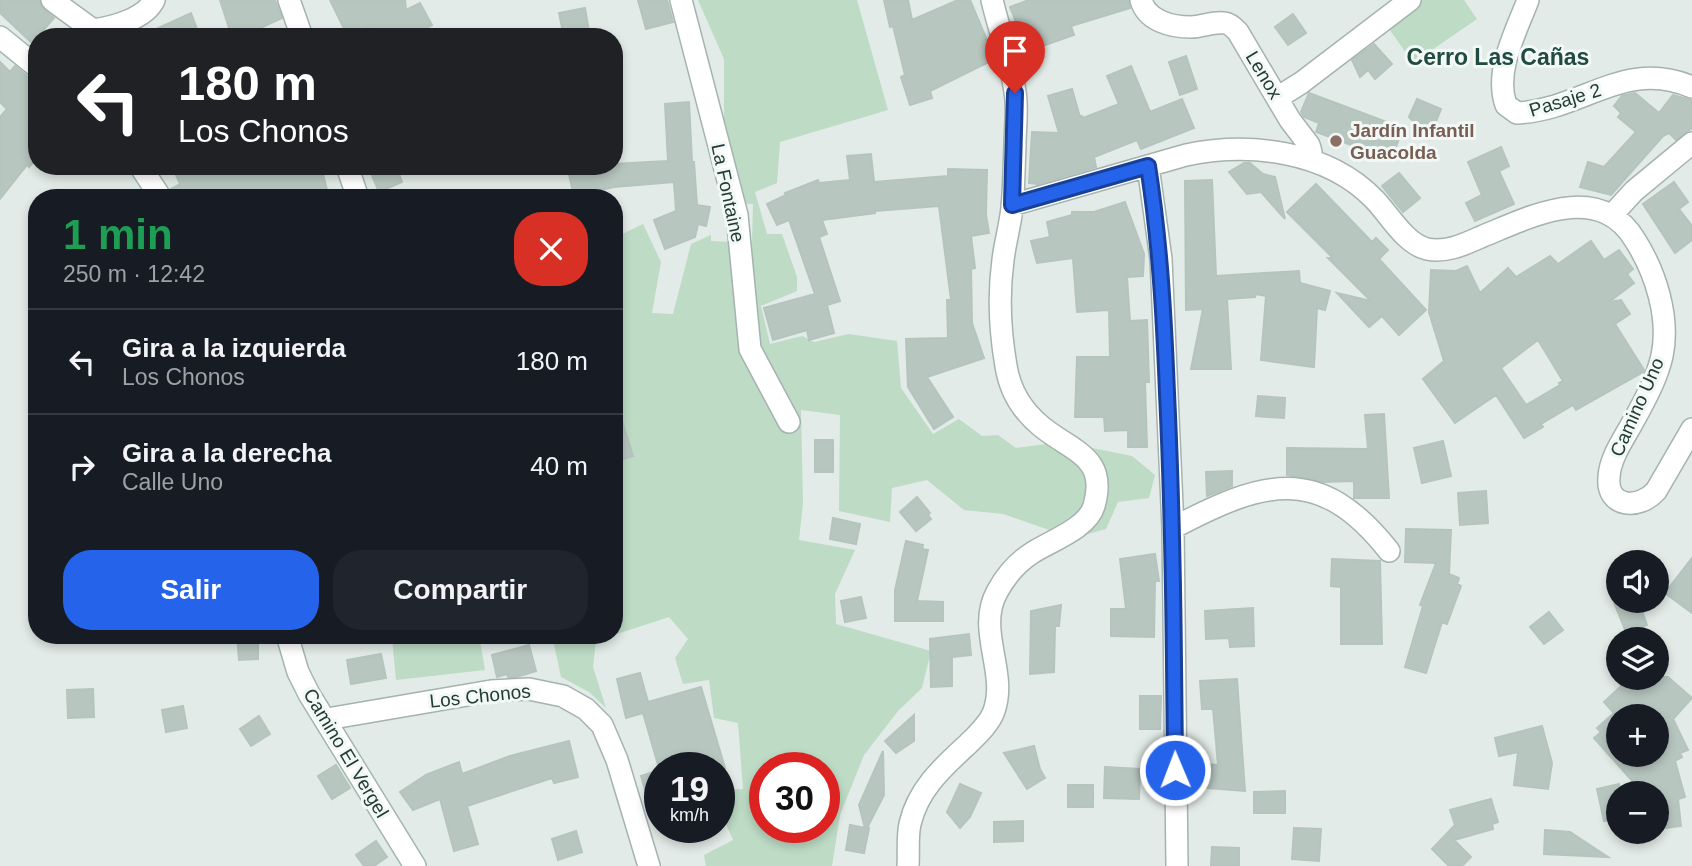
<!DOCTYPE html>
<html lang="es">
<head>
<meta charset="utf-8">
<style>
	body { margin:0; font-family:Arial,sans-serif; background:#20242c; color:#f1f3f6; height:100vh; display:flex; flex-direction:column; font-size:26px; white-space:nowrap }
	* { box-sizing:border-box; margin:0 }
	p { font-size:23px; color:#9ea1a6 }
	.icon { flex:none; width:38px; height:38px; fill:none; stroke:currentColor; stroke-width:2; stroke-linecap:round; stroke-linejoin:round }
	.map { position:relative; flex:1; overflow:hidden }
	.sheet { position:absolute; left:28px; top:189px; width:595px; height:455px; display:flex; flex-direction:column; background:#171b24; border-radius:28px; box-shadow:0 4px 10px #0003 }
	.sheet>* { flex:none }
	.hud { position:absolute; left:28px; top:28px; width:595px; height:147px; border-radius:28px; box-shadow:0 4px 10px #0003; background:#202124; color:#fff; overflow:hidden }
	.tools { position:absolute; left:1606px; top:550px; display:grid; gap:14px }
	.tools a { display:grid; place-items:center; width:63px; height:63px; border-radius:50%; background:#171b24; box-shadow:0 4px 10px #0003; font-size:35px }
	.speed { position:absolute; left:644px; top:752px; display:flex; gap:14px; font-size:35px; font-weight:700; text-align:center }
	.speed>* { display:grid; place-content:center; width:91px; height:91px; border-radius:50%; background:#171b24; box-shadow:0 4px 10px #0003; line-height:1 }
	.speed small { font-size:18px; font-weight:400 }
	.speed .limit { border:10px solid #d22; background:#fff; color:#111 }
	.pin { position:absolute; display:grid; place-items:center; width:60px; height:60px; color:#fff; margin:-72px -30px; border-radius:50% 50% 50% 0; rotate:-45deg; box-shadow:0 0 7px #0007 }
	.pin .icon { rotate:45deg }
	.me { position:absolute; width:77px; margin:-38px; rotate:359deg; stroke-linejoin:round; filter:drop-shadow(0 0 5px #0008) }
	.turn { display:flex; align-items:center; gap:24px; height:147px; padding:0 35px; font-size:32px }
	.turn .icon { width:91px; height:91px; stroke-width:2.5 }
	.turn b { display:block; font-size:49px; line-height:60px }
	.round { display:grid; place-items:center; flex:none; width:74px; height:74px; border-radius:28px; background:#20242c }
	.summary { display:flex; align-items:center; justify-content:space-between; height:119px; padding:0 35px }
	h1 { font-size:42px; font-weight:700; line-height:52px; color:#1e9e55 }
	.primary-button { display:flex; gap:14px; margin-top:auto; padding:14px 35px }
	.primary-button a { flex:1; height:80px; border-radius:28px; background:#2563eb; color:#fff; font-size:28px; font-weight:700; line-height:80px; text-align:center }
	.primary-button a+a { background:#20242c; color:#f1f3f6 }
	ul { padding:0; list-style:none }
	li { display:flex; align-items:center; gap:21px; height:105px; padding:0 35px; border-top:2px solid #363941 }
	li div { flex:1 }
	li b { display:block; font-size:26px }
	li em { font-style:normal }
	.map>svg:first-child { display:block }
</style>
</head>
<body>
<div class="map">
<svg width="1692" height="866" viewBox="0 0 1692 866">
	<rect width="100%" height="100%" fill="#e2ebe7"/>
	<path fill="#bddbc5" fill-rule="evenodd" d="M698,0h159l31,110 -108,32 -3,41 -22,9 12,42h15l15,43v14l-36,15 9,38 32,-8 12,6 35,-8 48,7 4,47 32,46 26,-15 23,17 16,-1 18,13 30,-4 31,1 55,11 23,19 -6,23 -31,4 -12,27 -33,9 -70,-24 -39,-4 -37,-30 -35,8 -2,34 -51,-11 1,-96 -39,-5 2,93 -4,37 56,10 -20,44 1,30 95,27 -9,37 -24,23 -34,44 -24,60 -8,51h-126l-2,-11 29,-15 -14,-32v-18l24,-1 -5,-66 -24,-5 -5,-38 -26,4 -8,-26 13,-19 -19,-22 -55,18v-342l5,-26 -5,-16v-13l29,-14 18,38 -9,51 21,1 18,-70 20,-9v6l41,2 1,-39 -29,-1v-144zM765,768h59v60h-59z
		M1419,0h45l13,19 -64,44 -28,-40z
		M379,635h100l6,35 -89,10 -4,-42 -12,2z
		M552,635h61l-17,6 -3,26 13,41 -17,-16 -28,-15z"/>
	<path fill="#b8c6c0" stroke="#b5c4be" stroke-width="2" fill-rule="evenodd" d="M0,0h39l5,10 10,8 -22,25 -32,-30z
		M220,0h55l7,18 -28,13 -22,6z
		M330,0h75l1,10 14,-7 12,22 -23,12h-35l-4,-11 -22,11z
		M638,0h29l6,22 -27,7z
		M884,0h24l4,20 46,-20h12l25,59 -65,32 2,7 -22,7 -9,-28 4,-2 -12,-49 -3,1z
		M1029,0h99l2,8 -59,18 3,9 -46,16 -18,-44z
		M585,8l5,29h-26l-5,-24z
		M191,13l9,24h-61z
		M1293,14l13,19 -18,12 -13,-18z
		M1374,44l18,20 -17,15 -7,-9 -8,7 -8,-17z
		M1186,56l11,33 -17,6 -11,-33z
		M0,62l10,10 5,-6 22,19v28l-10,11 10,10v24l-8,9 -2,-2 -27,34v-82l7,-8 -7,-7z
		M1131,66l19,46 32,-13 12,29 -53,21 -4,-9 -43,17 2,10 -58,17 -9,-1 3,-51 27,1 -11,-37 24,-7 8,28 2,-1 1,2 36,-14 -12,-28z
		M1309,93l94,35 -12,32 -75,-28 3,-9 -15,-6 -3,-5z
		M1635,93l24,20 14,-18 18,5 1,28 -16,12 -7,-7 -6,3 -52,59 -31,-8 8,-25 16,5 32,-35 -18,-15 3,-4 -7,-7 8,-10z
		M1417,99l24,10 -12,30 -20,-22z
		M689,102l3,60h2l3,43 13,2 -4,19 -8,-2 -3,13 -30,12 -11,-29 22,-9 -2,-29 -60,5 -40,9 -7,-30h47v-2l54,-3 -3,-57z
		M1501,147l8,19 -10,5 15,33 -39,17 -9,-18 16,-8 -14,-33z
		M871,154l3,28 74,-6v-7l39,1 -1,45 3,18 -18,3 4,32 -4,1 1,54 12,35 -57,19 26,40 -19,12 -26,-42 -2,-48 42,-1 -1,-38h4l-12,-94 -64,5v2l-53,7 5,14 -8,3 21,64 -13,4 7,28 -25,7 -2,-10 -34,10 -9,-32 51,-14 -26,-74 -12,5 -10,-21 19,-9 -1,-2 33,-13 1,3 31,-3 -3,-24z
		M1244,163h6l13,11 12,3 10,42 -24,-27 -14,2 -18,-22z
		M172,166h149l8,32h-155l-3,-9 9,-5z
		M368,166h28l6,16 -23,10z
		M1399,173l21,25 -17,14 -21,-26z
		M1212,180l4,96 83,-5 1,12 30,8 -5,19 -8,-2 -3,59 -53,-7 5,-64 -10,-2 -1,3 -28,2 4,70h-40l12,-60 -17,1 -1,-129z
		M1674,182l14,20 -9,7 13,17v14l-17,13 -32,-49z
		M1316,184l56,58 4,-4 12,12 -9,9 47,51 -27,25 -17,-19 -13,11 -32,-34 34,8 -43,-43h5l-46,-46z
		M1125,202l19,52 -1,22 -16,1 3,44 17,-1 2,62h-4l2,65h-19v-17l-23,1 -1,-14h-29l2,-60h33l-1,-47 -32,2 -4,-54 -36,5 -6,-22 19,-4 -3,-15 25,-7v-3h22z
		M1591,241l13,19 15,-10 14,19 -6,5 7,9 -25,19 12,-2 9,14 -15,10 29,46 -1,2 -67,38 -3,-5 -32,19 2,3 -19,11 -28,-43 -41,28 -32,-44 21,-18 -15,-49 2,-42 25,1 11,-5 13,27 28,-25 8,9 34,-21 8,8zM1538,340l25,41 -4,2 1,2 -34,20 -25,-37z
		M1258,396l27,2 -1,20 -28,-2z
		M618,408l15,48 -19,6v-53z
		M1384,414l5,84h-35v-17l-32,1 -35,-7v-27l81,1 -3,-34z
		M815,440h18v32h-18z
		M1443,441l8,35 -29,7 -8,-35z
		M1232,471v15l-25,10 -1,-24z
		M1486,491l2,32 -28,2 -2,-32z
		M917,497l13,16 -2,2 3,4 -15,12 -16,-19z
		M833,518l27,6 -4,20 -26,-5z
		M1406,529l45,1 -2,44 10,4 -2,6 4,2 -14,38 -5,-2 -16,51 -21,-6 18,-61 -3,-1 16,-42 -31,-1z
		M906,541l17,4 -1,4 6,1 -11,51 26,1v19h-48v-31z
		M1155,554l4,27h-4l-1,56 -43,-1v-27h15l-6,-50z
		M1692,558v55l-27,-20z
		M1332,559l48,2 2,83h-41v-57l-10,-1z
		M861,597l5,21 -21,4 -4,-21z
		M1613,600h25l9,25 -21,7z
		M1061,605l-2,21h-4l-1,46 -24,2 1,-63z
		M1253,608l1,38 -24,1 -1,-9 -23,1 -1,-28z
		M1549,612l14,18 -19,14 -14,-17z
		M969,634l2,21 -19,2v29l-21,1 -1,-48z
		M237,635h21v24l-19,1z
		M529,645l7,26 -20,6h-8l-1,-3 -10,3 -5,-22z
		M381,654l5,24 -35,6 -4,-24z
		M640,673l8,29 53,-15 24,81h-66l-16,-55 -17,5 -9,-39z
		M1631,677h37l24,21 -19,21 15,31 -8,3 2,4 -7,4 10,36 -7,2 3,27 -24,3v-36h-14l-49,-55 7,-6 -4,-4 17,-15 -10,-11zM1619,716h38v38h-38z
		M1237,679l8,112 -51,-4 2,-24 22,2 -5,-56h-11l-2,-28z
		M93,689l1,28 -26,1 -1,-28z
		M1140,696h21l-1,33h-20z
		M183,706l4,22 -21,4 -4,-22z
		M914,715v26l-18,12 -11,-12z
		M259,716l11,18 -19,12 -11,-17z
		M1542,726l10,37 -4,26 -34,-4 4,-33 -19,4 -4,-18z
		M569,741l9,36 -24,6 -2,-5 -85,28 11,38 -24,7 -14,-52 -27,11 -13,-18 26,-17 33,-13 3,12 48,-18z
		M1034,746l6,23 5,9 -18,11 -23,-36z
		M883,751l1,44 -17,33h2l-5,25 -18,-3 4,-25 15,3 -6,-23z
		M336,765l14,23 -18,11 -14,-23z
		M1105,767l35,2 -1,30 -35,-1z
		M660,770v53l-5,1 -14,-48z
		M960,784l21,9 -11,24 -10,11 -13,-16z
		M1619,784v34l-15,3 -7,-32z
		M1068,785h25v22h-25z
		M1285,791v22h-31v-21z
		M1491,799l7,23 -6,2 1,5 -39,11 17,17 -9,9h-13l-17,-17 23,-24 -5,-15z
		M1023,821v20l-29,1v-20z
		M1294,828l27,1 -2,32 -27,-2z
		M1545,830l25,2 38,25 -64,-3z
		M576,831l6,21 -24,8 -6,-21z
		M376,841l11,16 -13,9h-10l-8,-11z
		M1212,847l27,1v18h-28z"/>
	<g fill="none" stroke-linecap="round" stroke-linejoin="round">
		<defs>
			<path id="street" d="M52,0l41,30c20,-3 52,-11 61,-30
				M289,0l13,37
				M681,0l56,215 13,134 39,73
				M1141,0c6,21 30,27 50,27 12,0 22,-6 34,-4 6,1 9,5 13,9l52,88 19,25 2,7 -1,8
				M1528,0c-12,32 -34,71 -22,105l11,8c66,-3 107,-55 175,-26
				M1277,98l24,-15 109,-83
				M347,166l11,32
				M1148,166l13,93 12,269 4,338
				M1012,205l174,-50c63,-13 140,-5 188,44 15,15 31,45 53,50 20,4 38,-5 56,-13 49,-20 116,-55 152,4 21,33 35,78 27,116 -5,22 -17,44 -28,64 -9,17 -24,37 -25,57 -3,31 30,33 47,14l36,-62
				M1612,215l22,-24 58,-48
				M1173,528c89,-47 146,-66 216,23
				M327,719l164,-28 38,-2 34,7 23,13 16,16 15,35 32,106
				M908,866c1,-13 -1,-29 2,-42 8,-35 33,-57 58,-80 9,-9 22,-21 26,-33 14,-39 -18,-81 3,-119 8,-15 21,-30 35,-39 18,-12 55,-24 62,-47 14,-49 -21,-54 -52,-79 -20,-16 -32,-36 -36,-61 -6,-35 -8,-70 -3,-106 2,-17 7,-34 9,-52 2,-20 2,-42 3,-63 0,-17 3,-36 0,-53 -4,-31 -16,-62 -23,-92"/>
			<path id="secondary" d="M0,37l37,30
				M140,166l21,32
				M287,635l11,37 11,22 106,172"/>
		</defs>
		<use href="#street" stroke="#a5b3ae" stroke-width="24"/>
		<use href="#secondary" stroke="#a2b6af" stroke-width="24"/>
		<use href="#street" stroke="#fff" stroke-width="21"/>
		<use href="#secondary" stroke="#fff" stroke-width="21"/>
	</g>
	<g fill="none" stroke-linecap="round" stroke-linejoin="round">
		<defs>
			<path id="route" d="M1015,93l-3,112 136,-39c12,76 16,151 19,227 6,126 7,251 8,377"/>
		</defs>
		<use href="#route" stroke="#184099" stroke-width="18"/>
		<use href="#route" stroke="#2563eb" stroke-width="12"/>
	</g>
	<circle fill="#8d6e63" stroke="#f2f8f5" stroke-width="2.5" cx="1336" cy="141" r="7"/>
	<g text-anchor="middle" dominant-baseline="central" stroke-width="6" stroke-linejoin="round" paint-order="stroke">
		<g font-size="19" fill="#243b35" stroke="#f2f8f5">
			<text transform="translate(1264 75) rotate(59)">Lenox</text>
			<text transform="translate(1565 100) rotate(-17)">Pasaje 2</text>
			<text transform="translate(728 193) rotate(78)">La Fontaine</text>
			<text transform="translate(1637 407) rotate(-66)">Camino Uno</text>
			<text transform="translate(480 696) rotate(-6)">Los Chonos</text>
			<text transform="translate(346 753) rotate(59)">Camino El Vergel</text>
		</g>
		<g font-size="19" font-weight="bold" fill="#785e54" stroke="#f2f8f5" text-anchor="start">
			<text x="1350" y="130">Jardín Infantil<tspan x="1350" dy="22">Guacolda</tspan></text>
		</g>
		<g font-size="23" font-weight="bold" fill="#214b41" stroke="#f2f8f5">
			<text x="1498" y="57">Cerro Las Cañas</text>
		</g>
	</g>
</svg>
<div class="tools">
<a><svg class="icon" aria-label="sound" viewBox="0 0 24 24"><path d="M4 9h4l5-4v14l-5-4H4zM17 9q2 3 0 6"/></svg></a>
<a><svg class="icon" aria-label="layers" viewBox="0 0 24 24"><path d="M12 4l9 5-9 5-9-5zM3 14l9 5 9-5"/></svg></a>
<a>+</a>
<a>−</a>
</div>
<div class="speed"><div>19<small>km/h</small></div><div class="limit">30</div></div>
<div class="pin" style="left:1015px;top:93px;background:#d93025"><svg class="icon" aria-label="arrive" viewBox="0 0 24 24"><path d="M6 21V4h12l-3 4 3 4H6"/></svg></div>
<svg class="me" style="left:1175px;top:770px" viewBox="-20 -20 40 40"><circle r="17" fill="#2563eb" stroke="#fff" stroke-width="3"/><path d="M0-11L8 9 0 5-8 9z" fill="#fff"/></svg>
<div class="hud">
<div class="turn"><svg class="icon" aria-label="left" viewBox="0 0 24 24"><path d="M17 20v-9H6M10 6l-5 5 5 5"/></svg><div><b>180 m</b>Los Chonos</div></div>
</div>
<section class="sheet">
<div class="summary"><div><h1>1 min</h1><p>250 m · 12:42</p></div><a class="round" style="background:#d93025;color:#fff"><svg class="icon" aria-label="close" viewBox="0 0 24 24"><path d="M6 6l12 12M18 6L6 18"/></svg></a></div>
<ul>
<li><svg class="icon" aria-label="left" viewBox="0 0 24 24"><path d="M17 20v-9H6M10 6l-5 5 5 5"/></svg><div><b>Gira a la izquierda</b><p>Los Chonos</p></div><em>180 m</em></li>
<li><svg class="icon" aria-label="right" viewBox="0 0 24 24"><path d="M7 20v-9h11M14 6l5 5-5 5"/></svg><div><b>Gira a la derecha</b><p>Calle Uno</p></div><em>40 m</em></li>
</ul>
<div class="primary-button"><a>Salir</a><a>Compartir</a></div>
</section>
</div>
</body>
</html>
